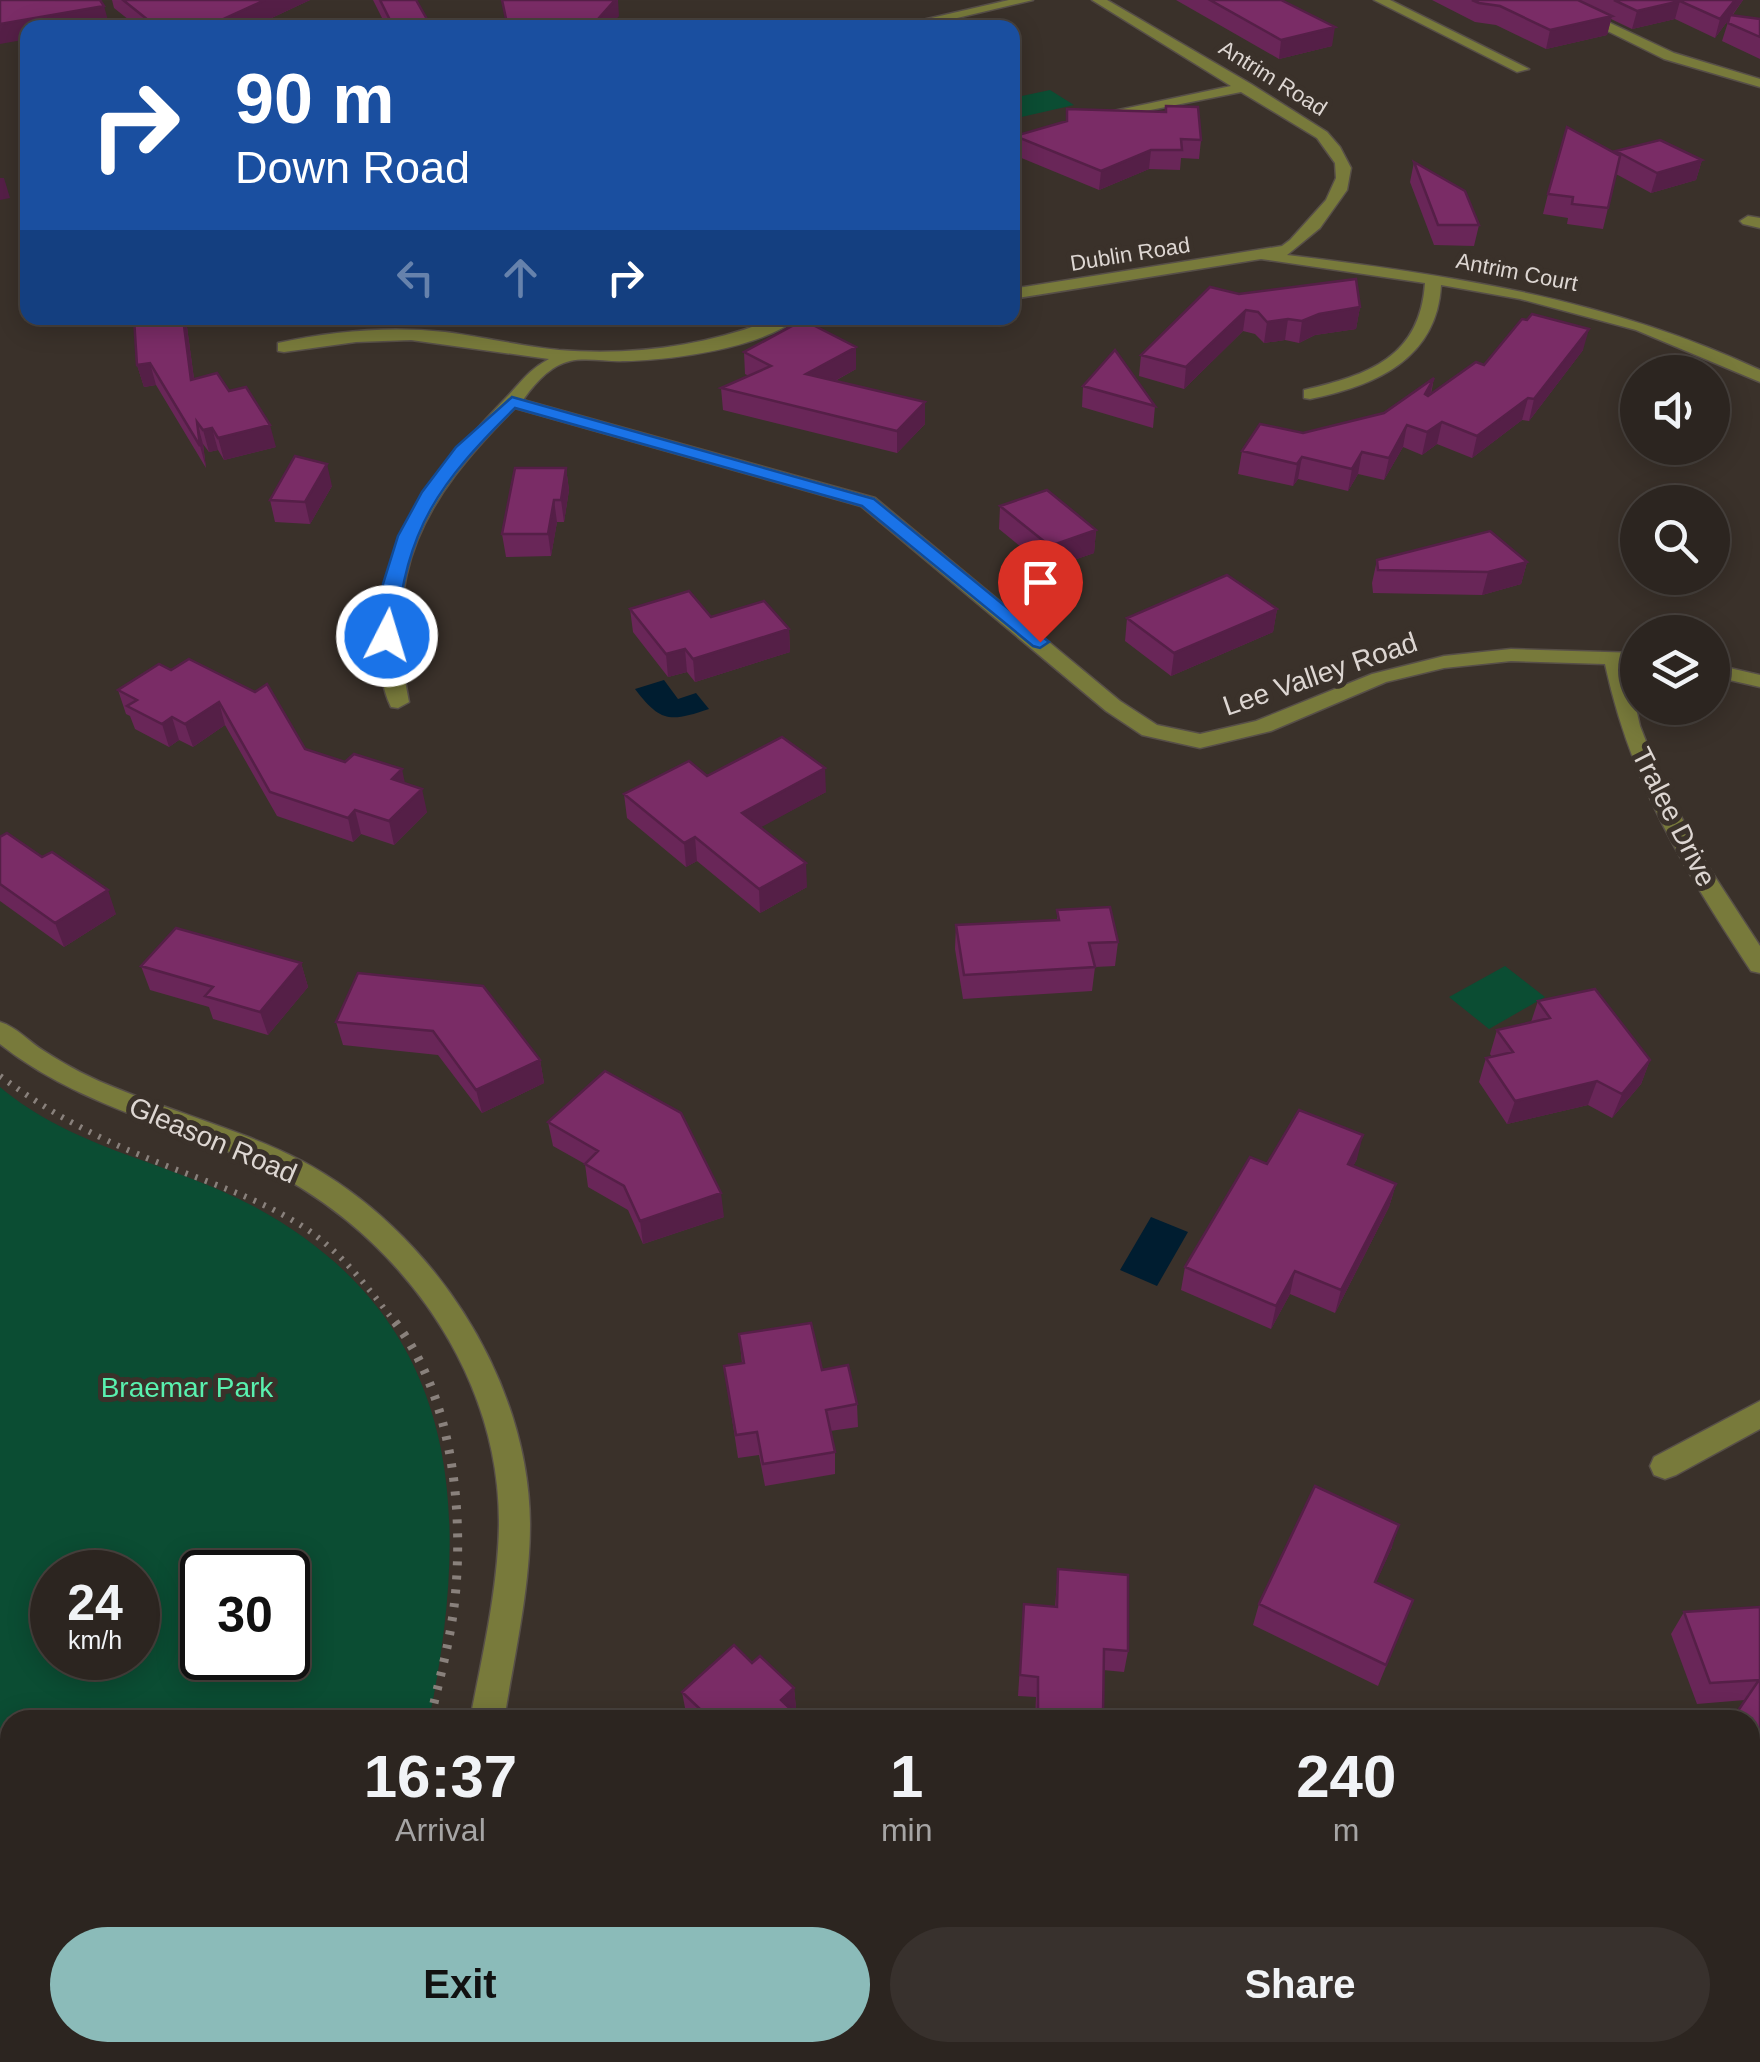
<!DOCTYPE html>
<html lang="en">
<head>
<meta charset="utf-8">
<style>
	body { margin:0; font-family:Helvetica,sans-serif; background:#38312d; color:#f1f3f6; height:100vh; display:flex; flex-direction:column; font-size:38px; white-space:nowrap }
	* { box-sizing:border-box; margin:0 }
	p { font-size:32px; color:#a6a5a5 }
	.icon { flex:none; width:55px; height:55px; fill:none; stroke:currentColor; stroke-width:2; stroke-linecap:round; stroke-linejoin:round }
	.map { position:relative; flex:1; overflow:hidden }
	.side { position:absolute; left:0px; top:1710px; width:1760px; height:352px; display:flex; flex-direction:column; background:#2c2520; border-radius:30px 30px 0 0; box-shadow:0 5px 25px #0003,0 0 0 2px #48423e }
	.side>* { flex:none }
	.banner { position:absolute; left:20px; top:20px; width:1000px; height:305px; border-radius:20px; box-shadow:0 5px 25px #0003,0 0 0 2px #48423e; background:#1a4fa0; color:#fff; overflow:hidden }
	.fabs { position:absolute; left:1620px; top:355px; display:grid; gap:20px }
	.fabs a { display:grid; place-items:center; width:110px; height:110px; border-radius:50%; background:#2c2520; box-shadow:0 5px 25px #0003,0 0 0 2px #48423e; font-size:50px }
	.speed { position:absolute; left:30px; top:1550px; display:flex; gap:20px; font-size:50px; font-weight:700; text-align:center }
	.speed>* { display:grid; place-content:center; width:130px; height:130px; border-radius:50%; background:#2c2520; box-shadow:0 5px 25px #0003,0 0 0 2px #48423e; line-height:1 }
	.speed small { font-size:25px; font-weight:400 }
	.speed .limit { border:5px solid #111; border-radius:15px; background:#fff; color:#111 }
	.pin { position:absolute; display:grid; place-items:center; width:85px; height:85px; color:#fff; margin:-102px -42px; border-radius:50% 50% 50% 0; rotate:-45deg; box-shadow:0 0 10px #0007 }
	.pin .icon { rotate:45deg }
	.me { position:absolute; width:110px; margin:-55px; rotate:5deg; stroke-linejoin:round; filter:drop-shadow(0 0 8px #0008) }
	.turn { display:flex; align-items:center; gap:35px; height:210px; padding:0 50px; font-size:45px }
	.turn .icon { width:130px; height:130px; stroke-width:2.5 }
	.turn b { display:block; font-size:70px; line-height:85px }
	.lanes { display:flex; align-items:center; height:95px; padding:0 50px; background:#0003; justify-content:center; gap:50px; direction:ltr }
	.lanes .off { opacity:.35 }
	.eta { display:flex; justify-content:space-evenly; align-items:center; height:170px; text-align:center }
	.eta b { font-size:60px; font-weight:700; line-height:70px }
	.button { display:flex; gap:20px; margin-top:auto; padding:20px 50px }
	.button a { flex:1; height:115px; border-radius:60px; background:#8bbbb9; color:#111; font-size:40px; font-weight:700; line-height:115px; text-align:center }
	.button a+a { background:#38312d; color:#f1f3f6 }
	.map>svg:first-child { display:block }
</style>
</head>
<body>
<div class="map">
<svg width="1760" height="2062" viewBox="0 0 1760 2062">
	<rect width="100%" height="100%" fill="#3a312a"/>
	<path fill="#0b4d33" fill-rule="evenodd" d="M1050,90l24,15 -61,14v-21z
		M1505,966l40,31 -56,32 -40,-32z
		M0,1087c73,62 170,75 253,119 210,113 219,304 176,514h-419v332l349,1 -2,9h-357zM138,1572v86h-86v-86zM202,1572h86v86h-86z"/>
	<path fill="#001d30" d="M664,680l14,19 18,-6 13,16c-39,13 -48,14 -74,-20z
		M1151,1217l37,15 -31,54 -37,-16z"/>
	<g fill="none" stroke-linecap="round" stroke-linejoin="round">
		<defs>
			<path id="minor" d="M1009,0h24l-118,28h-27z
				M1092,0h15l144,84 76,48 13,15 11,21 -4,22 -27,38 -33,27c164,20 322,44 473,115v12l-124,-52 -116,-31 -79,-14c-4,75 -67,101 -131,114l-6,-1v-8c64,-15 116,-32 121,-107l-164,-24 -249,40v-10l270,-43 8,-6 36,-40 10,-22 -1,-15 -18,-25 -76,-46 -146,29v-6l136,-29z
				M1374,0h16l139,69 -12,3z
				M1545,0h16l113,53 86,26v8l-96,-28z
				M1748,216l12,2v10l-17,-4 -3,-3z
				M776,318h21c-35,30 -126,42 -172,43 -17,1 -39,-4 -55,0 -19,4 -36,23 -47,39l352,98 245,203 37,24 43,9 56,-13 116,-47 72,-18 67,-7 127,4v12h-12l14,61 20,51 44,83 56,86v27l-9,-2c-67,-103 -119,-184 -146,-307l-94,-3 -67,7 -58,14 -115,49 -71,17 -58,-13 -36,-24 -245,-205 -346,-98c-92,92 -133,162 -106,294l-11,6 -7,-1c-10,-20 -12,-47 -12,-68 -1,-101 59,-170 125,-239 16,-16 24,-30 45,-41l-138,-19 -55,2 -72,10 -6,-1v-8c54,-12 112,-17 167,-11 38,5 76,14 114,18 74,6 148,-4 217,-32z
				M1712,664l48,11v12l-48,-11z
				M0,1022c17,5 29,20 44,29 23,15 48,28 74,38 61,25 126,42 184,72 128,68 227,216 228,363 0,65 -16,133 -26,196h-34c12,-63 28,-131 29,-195 2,-159 -111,-305 -253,-366 -84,-37 -173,-57 -246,-115z
				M1760,1401v28l-84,46 -11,4 -11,-4 -4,-9 4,-9z
				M408,2052h37l-1,10h-38z
				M887,2052h51l-4,10h-51z
				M1277,2052h41l4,10h-41z"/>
		</defs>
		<use href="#minor" stroke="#574f48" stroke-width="3"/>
		<path stroke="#89817c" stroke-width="6" stroke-dasharray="2.5 8" stroke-linecap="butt" d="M0,1076c44,33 89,58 140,79 53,23 112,39 162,71 39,25 67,63 95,99"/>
		<path stroke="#89817c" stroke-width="9" stroke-dasharray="4 10" stroke-linecap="butt" d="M395,1322c57,73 69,187 60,276 -4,41 -16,82 -25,122
			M361,2062l2,-10"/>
		<use href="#minor" fill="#787a3b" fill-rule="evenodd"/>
	</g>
	<path fill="#692658" d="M112,0h198l-60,28h-111l-25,-20z
		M373,0h43l16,28h-45z
		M1176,0h105l51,46 -53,13z
		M1432,0h311l-11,16 28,3v40l-38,-18 7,-22 -14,19 -40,-19 -43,10 -21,-10 -4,16 -61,14 -50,-24 -21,-3z
		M1015,136l186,4 -2,19 -18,-1 -1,12 -31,-1 -50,21 -85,-35z
		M1616,151l86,9 -6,20 -45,13 -35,-19 -13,55 -36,-5 1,-6 -25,-4 5,-20z
		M1414,162l65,63 -5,21 -40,-1 -24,-63z
		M1239,294l121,13 -4,22 -41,6 -16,8 -14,-3 -21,3 -9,-9 -12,-3 -59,58 -45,-13 2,-21z
		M187,327l7,52 35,12 47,56 -52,13 -6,-10 -9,2 -6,-8 3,24 -50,-83 -12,2 -7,-22z
		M856,347v22l-21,12 90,21v22l-28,29 -174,-43 -2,-22 28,-12 -4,-2 -1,-22z
		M1583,350l-54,71 -7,-1 -50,38 -35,-14 -15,11 -19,-8 -19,33 -26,-6 -10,17 -50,-12 -5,7 -55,-12 4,-23 61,-18 81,-20 50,-35 -3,16 53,-29z
		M1083,386l72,20 -2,22 -71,-21z
		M566,468l3,22 -5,32h-7l-6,34 -45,1 -4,-23z
		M332,486l-22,38 -35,-2 -5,-22z
		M1000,506l96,24 -2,23 -46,16 -49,-40z
		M1377,560l150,2 -6,22 -39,11 -109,-2 -1,-10z
		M630,609l81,8 78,12 1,23 -95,30 -8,-10 -19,5 -35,-45z
		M1277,609l-4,23 -102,44 -46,-35 2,-23z
		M159,664l146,85 100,35 22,28 -33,33 -33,-11 -8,8 -76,-26 -52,-91 -32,22 -14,-7 -10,7 -34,-18 -5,-13 -4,-2 -8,-24z
		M707,776l119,16 -66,35 47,60 -47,26 -63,-52 -11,6 -59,-49 -3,-24z
		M0,837l116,77 -52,33 -64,-46z
		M1057,910l61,32 -3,24 -20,1 -3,24 -129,8 -8,-50 1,-24 101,-5z
		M301,963l7,24 -40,48 -55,-16 -4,-12 -59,-17 -9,-24z
		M358,973l182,87 4,23 -62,30 -44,-58 -95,-10 -7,-23z
		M1538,1001l112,59 -9,24 -29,34 -24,-13 -81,19 -28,-42 7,-24 6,-1 -2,-3 7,-24 34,-8z
		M548,1122l176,95 -81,27 -15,-34 -40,-23 -3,-23 -32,-18z
		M1357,1159l-4,7 43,18 -7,23 -54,106 -45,-19 -19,35 -90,-39 4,-23 82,-103z
		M739,1334l83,36 35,34 1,23 -28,4 5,21v22l-70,12 -6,-31 -21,3 -14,-92 18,-3z
		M1392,1547l-16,35 37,18 -35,86 -125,-61 6,-21z
		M1058,1569l70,82 -4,21 -21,-2 -1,50h-67l1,-23 -18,-1 6,-92 31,3z
		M1760,1607v160l-10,-7v-40h-18l13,-20 -48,4 -26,-70 13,-22z
		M752,1663l42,25 2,20 -3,3 -103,6 -4,-4 -4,-21z"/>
	<path fill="#551f47" d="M265,0h45l-60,28h-46z
		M615,0h3l1,16 -10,12h-19z
		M1735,0h8l-28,38 5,-19z
		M1680,1l-5,18 -43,10 5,-18z
		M104,6l5,18 -19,4h-62v11l-28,5v-20z
		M1612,16l-5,19 -61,14 4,-19z
		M1335,27l-3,19 -53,13 2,-19z
		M1151,150l-2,19 -50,21 2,-19z
		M1702,160l-6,20 -45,13 6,-20z
		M0,178h4l6,20 -10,2z
		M1360,307l-4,22 -41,6 -16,8 3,-22 17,-7z
		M1246,310l-3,21 -59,58 2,-22z
		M183,318h1l3,9 10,74 -6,-21z
		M1288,319l-3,21 -21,3 3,-21z
		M1589,329l-6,21 -54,71 5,-22z
		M856,347v22l-49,27 -1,-22z
		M150,363l6,22 -12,2 -7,-22z
		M1434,378l-5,22 -4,-6z
		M1528,398l-6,22 -50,38 5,-22z
		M925,402v22l-28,29v-22z
		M197,422l6,22 3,24 -6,-22z
		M1442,422l-5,22 -15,11 5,-23z
		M270,425l6,22 -52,13 -6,-22z
		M1407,425l-4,22 -19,33 5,-22z
		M212,428l6,22 -9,2 -6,-22z
		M1362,452l-4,22 -10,17 4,-22z
		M1302,457l-4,22 -5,7 4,-22z
		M327,464l5,22 -22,38 -5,-22z
		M566,468l3,22 -5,32 -3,-22z
		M554,500l3,22 -6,34 -3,-22z
		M1096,530l-2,23 -46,16 2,-23z
		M1527,562l-6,22 -39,11 6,-23z
		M1277,609l-4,23 -102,44 3,-23z
		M789,629l1,23 -95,30 -2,-23z
		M685,649l2,23 -19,5 -2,-23z
		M219,702l6,23 -32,22 -8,-23z
		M172,717l7,23 -10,7 -7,-23z
		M825,768l1,24 -83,45 -1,-24z
		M402,769l5,24 -15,-14z
		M422,789l5,23 -33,33 -5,-24z
		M355,810l6,24 -8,8 -5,-24z
		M695,837l2,24 -11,6 -2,-24z
		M806,863l1,24 -47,26 -1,-24z
		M108,890l8,24 -52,33 -9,-24z
		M301,963l7,24 -40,48 -8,-23z
		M540,1060l4,23 -62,30 -6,-23z
		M1650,1060l-9,24 -29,34 10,-24z
		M1597,1081l-9,24 -81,19 8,-23z
		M1363,1135l-6,24 -15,29 6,-24z
		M1396,1184l-7,23 -54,106 6,-23z
		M721,1193l3,24 -81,27 -3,-23z
		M1295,1271l-5,23 -19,35 5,-23z
		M1399,1525l-7,22 -25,56 8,-21z
		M794,1688l2,20 -13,12 -2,-20z"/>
	<path fill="#7a2c66" stroke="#551f47" stroke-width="2.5" d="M0,0h100l4,6 -104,18z
		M123,0h142l-61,28h-46z
		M380,0h36l16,28h-38z
		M502,0h113l-25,28h-82z
		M1210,0h71l54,27 -54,13z
		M1472,0h106l34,16 -62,14 -50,-24 -21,-3z
		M1614,0h121l-15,19 -40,-18 -43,10z
		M1730,15l30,4v18l-32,-14z
		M1166,106l32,1 3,33 -20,-1 1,11h-31l-50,21 -86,-35 52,-15v-12l99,3z
		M1567,127l53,29 -12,52 -36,-4 1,-7 -25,-3z
		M1660,140l42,20 -45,13 -41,-22z
		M1414,162l51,29 14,34h-41z
		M1356,279l4,28 -41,7 -17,7 -14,-2 -21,3 -9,-10 -12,-2 -60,57 -45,-12 69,-68 29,7z
		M1532,314l57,15 -55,70 -6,-1 -51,38 -35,-14 -15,10 -20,-7 -18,33 -27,-6 -10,17 -50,-12 -5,7 -55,-13 18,-27 43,9 81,-20 50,-35 -9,16 3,2 48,-34 8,3 38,-46 5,1z
		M134,318h49l8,62 26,-7 12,18 17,-4 24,38 -52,13 -6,-10 -9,2 -6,-8 3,24 -50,-83 -13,2z
		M809,323l47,24 -50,27 119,28 -28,29 -176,-43 50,-22 -27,-14 50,-27z
		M1115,350l40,56 -72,-20z
		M295,456l32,8 -22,38 -35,-2z
		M515,468h51l-5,32h-7l-6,34h-46z
		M1047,490l49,40 -46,16 -50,-40z
		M1490,531l37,31 -39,10 -110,-2 -1,-10z
		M1227,575l50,34 -103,44 -47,-35z
		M689,591l22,26 53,-16 25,28 -96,30 -8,-10 -19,5 -36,-45z
		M189,659l66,33 12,-8 38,65 40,13 9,-8 48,15 -10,10 30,10 -33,32 -34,-11 -7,8 -78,-26 -51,-90 -34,22 -13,-7 -10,7 -35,-18 10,-6 -19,-10 41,-26 12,6z
		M782,737l43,31 -83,45 64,50 -47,26 -64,-52 -11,6 -60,-49 65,-33 18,15z
		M7,833l35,24 10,-5 56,38 -53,33 -55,-39v-47z
		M1110,907l8,35 -29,1 6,24 -131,8 -8,-50 103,-5 -2,-10z
		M176,928l125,35 -41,49 -55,-16 8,-9 -72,-21z
		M358,973l125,13 57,74 -64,30 -43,-59 -97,-9z
		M1595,989l55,71 -28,34 -25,-13 -82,20 -29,-43 27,-6 -16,-22 53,-12 -12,-17z
		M605,1071l76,42 40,80 -81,28 -16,-35 -39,-22 13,-13 -50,-29z
		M1299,1110l64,25 -15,29 48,20 -55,106 -46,-19 -19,35 -91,-39 65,-110 17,7z
		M811,1323l11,47 26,-5 9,39 -31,6 9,42 -72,12 -6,-32 -21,3 -12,-69 20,-3 -5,-29z
		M1315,1486l84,39 -24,57 38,18 -27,65 -127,-61z
		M1058,1569l70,6v76l-24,-2 -1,66 -65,-6v-32l-18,-2 4,-71 33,3z
		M1760,1607v129l-10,-7v-9h-13l-4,-2 26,-38 -49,3 -26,-71z
		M734,1645l18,18 8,-7 34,32 -13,12 21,20h-114l12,-11 -18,-17z"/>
	<path fill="#1a73e8" stroke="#114b97" stroke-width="2.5" d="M512,397l362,102 175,143 -9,6 -7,-2 -171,-140 -347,-98c-76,75 -109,119 -119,228l-2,4h-13l2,-56 15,-48 24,-44 34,-45z"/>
	<g text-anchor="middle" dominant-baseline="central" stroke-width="10" stroke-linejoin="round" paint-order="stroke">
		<g font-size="22" fill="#ddd6d2" stroke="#3a312a">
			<text transform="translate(1273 78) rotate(32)">Antrim Road</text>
			<text transform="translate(1130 254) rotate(-9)">Dublin Road</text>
			<text transform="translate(1517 272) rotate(11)">Antrim Court</text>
		</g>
		<g font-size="28" fill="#ddd6d2" stroke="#3a312a">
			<text transform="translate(1320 674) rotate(-19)">Lee Valley Road</text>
			<text transform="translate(1674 817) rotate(63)">Tralee Drive</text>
			<text transform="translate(213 1140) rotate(23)">Gleason Road</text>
		</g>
		<g font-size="28" fill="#59f1af" stroke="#3a312a">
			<text x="187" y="1387">Braemar Park</text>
		</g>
	</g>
</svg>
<div class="fabs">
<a><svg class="icon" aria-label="sound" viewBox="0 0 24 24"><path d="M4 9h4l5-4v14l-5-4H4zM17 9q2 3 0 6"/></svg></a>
<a><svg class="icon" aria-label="search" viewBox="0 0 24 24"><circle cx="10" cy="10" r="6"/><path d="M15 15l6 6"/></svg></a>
<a><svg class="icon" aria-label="layers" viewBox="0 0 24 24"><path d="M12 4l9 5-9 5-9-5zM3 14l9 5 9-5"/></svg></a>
</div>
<div class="speed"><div>24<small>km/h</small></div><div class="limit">30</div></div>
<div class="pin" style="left:1040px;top:642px;background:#d93025"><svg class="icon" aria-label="arrive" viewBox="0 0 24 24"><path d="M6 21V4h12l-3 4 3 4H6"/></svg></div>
<svg class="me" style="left:387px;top:636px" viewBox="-20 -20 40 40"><circle r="17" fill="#1a73e8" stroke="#fff" stroke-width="3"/><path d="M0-11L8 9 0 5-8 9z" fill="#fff"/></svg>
<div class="banner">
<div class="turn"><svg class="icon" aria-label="right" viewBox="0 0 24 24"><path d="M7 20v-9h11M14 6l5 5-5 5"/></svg><div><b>90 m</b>Down Road</div></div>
<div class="lanes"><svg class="icon off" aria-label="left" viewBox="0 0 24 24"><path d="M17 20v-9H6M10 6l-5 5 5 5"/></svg><svg class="icon off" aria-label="ahead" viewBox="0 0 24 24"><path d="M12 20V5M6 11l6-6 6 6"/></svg><svg class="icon" aria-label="right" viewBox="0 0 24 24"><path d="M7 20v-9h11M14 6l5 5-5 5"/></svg></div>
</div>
<section class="side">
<div class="eta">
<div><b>16:37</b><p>Arrival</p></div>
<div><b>1</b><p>min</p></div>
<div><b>240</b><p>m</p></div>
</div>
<div class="button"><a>Exit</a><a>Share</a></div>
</section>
</div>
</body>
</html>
